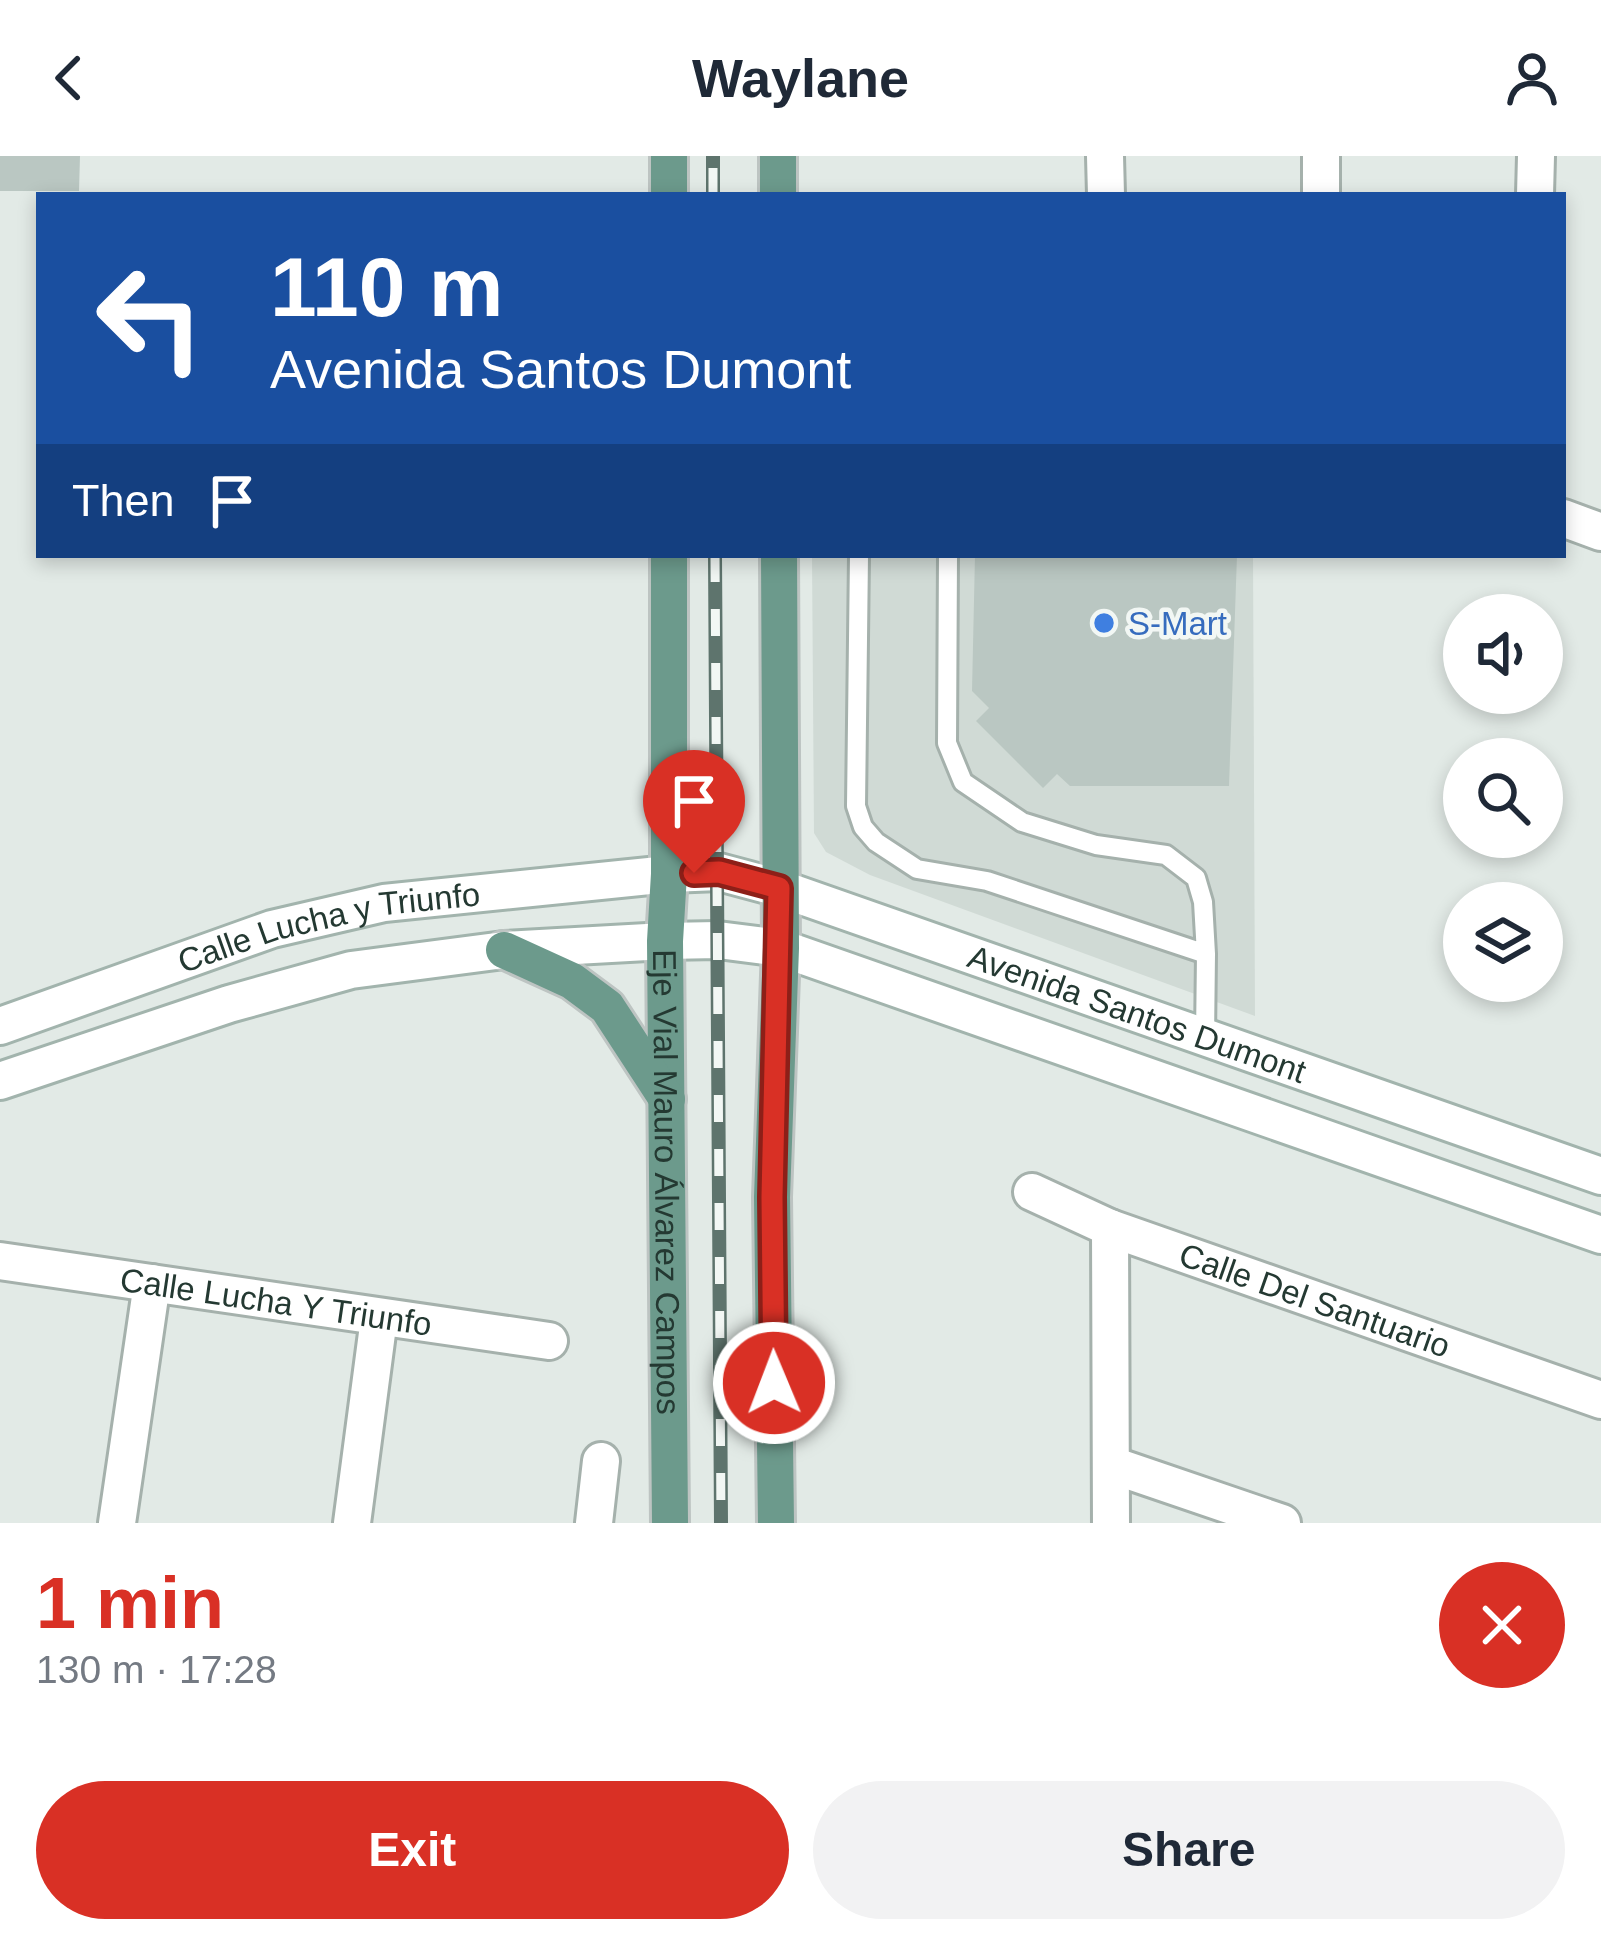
<!DOCTYPE html>
<html lang="en">
<head>
<meta charset="utf-8">
<style>
	body { margin:0; font-family:Helvetica,sans-serif; background:#f2f2f3; color:#1f2937; height:100vh; display:flex; flex-direction:column; font-size:45px; white-space:nowrap }
	* { box-sizing:border-box; margin:0 }
	p { font-size:39px; color:#747a83 }
	.icon { flex:none; width:66px; height:66px; fill:none; stroke:currentColor; stroke-width:2; stroke-linecap:round; stroke-linejoin:round }
	.map { position:relative; height:1367px; overflow:hidden }
	.drawer { display:flex; flex-direction:column; background:#fff; flex:1 }
	.drawer>* { flex:none }
	.banner { position:absolute; left:36px; top:36px; width:1530px; height:366px; border-radius:0px; box-shadow:0 6px 18px #0003; background:#1a4fa0; color:#fff; overflow:hidden }
	.controls { position:absolute; left:1443px; top:438px; display:grid; gap:24px }
	.controls a { display:grid; place-items:center; width:120px; height:120px; border-radius:50%; background:#fff; box-shadow:0 6px 18px #0003; font-size:60px }
	.pin { position:absolute; display:grid; place-items:center; width:102px; height:102px; color:#fff; margin:-123px -51px; border-radius:50% 50% 50% 0; rotate:-45deg; box-shadow:0 0 12px #0007 }
	.pin .icon { rotate:45deg }
	.me { position:absolute; width:132px; margin:-66px; rotate:359deg; stroke-linejoin:round; filter:drop-shadow(0 0 9px #0008) }
	.turn { display:flex; align-items:center; gap:42px; height:252px; padding:0 36px; font-size:54px }
	.turn .icon { width:156px; height:156px; stroke-width:2.5 }
	.turn b { display:block; font-size:84px; line-height:102px }
	.then { display:flex; align-items:center; height:114px; padding:0 36px; background:#0003; gap:24px; font-size:45px }
	.round { display:grid; place-items:center; flex:none; width:126px; height:126px; border-radius:63px; background:#f2f2f3 }
	.overview { display:flex; align-items:center; justify-content:space-between; height:204px; padding:0 36px }
	h1 { font-size:72px; font-weight:800; line-height:90px; color:#d93025 }
	.primary-button { display:flex; gap:24px; margin-top:auto; padding:24px 36px }
	.primary-button a { flex:1; height:138px; border-radius:72px; background:#d93025; color:#fff; font-size:48px; font-weight:800; line-height:138px; text-align:center }
	.primary-button a+a { background:#f2f2f3; color:#1f2937 }
	header { display:flex; justify-content:space-between; align-items:center; height:156px; padding:0 36px; background:#fff; font-size:54px; font-weight:800 }
	.map>svg:first-child { display:block }
</style>
</head>
<body>
<header><svg class="icon" aria-label="back" viewBox="0 0 24 24"><path d="M15 5l-7 7 7 7"/></svg>Waylane<svg class="icon" aria-label="person" viewBox="0 0 24 24"><circle cx="12" cy="8" r="4"/><path d="M4 21q1-7 8-7t8 7"/></svg></header>
<div class="map">
<svg width="1601" height="1367" viewBox="0 0 1601 1367">
	<rect width="100%" height="100%" fill="#e2eae6"/>
	<path fill="#d0dad5" d="M812,399h441l2,461 -385,-141 -44,-23 -12,-19z"/>
	<path fill="#bac7c2" d="M0,0h80l-1,35h-79z
		M975,399h262l-8,231h-159l-13,-12 -14,14 -67,-67 13,-13 -17,-17z"/>
	<g fill="none" stroke-linecap="round" stroke-linejoin="round">
		<defs>
			<path id="lane" d="M859,399l-3,251 7,21 13,15 41,27 70,12 219,73
				M948,399l-1,188 16,39 59,40 74,23 70,10 30,23 7,24 3,52 -1,84"/>
			<g id="street">
				<path d="M1105,0l1,39"/>
				<path d="M1321,39v-39"/>
				<path d="M1535,39l1,-39"/>
				<path d="M1563,362l38,14"/>
				<path id="s1" d="M1032,1036l78,36 491,172"/>
				<path d="M1110,1072l1,295"/>
				<path id="s2" d="M0,1105l549,80"/>
				<path d="M1112,1309l170,58"/>
				<path d="M117,1367l35,-240"/>
				<path d="M352,1367l27,-205"/>
				<path d="M594,1367l7,-62"/>
			</g>
			<g id="secondary">
				<path id="s3" d="M0,870l272,-97 112,-26 285,-29 50,-2 60,16 822,288"/>
				<path d="M0,925l229,-77 122,-34 153,-20 161,-9 53,-1 63,8 820,287"/>
			</g>
			<g id="primary">
				<path d="M669,0v39"/>
				<path d="M778,0v39"/>
				<path id="s4" d="M669,399v319l-4,67 5,582"/>
				<path d="M504,794l68,31 35,26 60,92"/>
				<path d="M776,1367l-4,-326 9,-249 -2,-393"/>
			</g>
		</defs>
		<use href="#lane" stroke="#a5b1ac" stroke-width="24"/>
		<use href="#street" stroke="#a5b1ac" stroke-width="42"/>
		<use href="#secondary" stroke="#a2b4ad" stroke-width="42"/>
		<use href="#primary" stroke="#bdc4c2" stroke-width="42"/>
		<use href="#lane" stroke="#fff" stroke-width="18"/>
		<use href="#street" stroke="#fff" stroke-width="36"/>
		<use href="#secondary" stroke="#fff" stroke-width="36"/>
		<use href="#primary" stroke="#6c9a8c" stroke-width="36"/>
		<defs>
			<path id="rail" d="M713,39v-39
				M715,399l6,968"/>
		</defs>
		<use href="#rail" stroke="#5e746d" stroke-width="14"/>
		<use href="#rail" stroke="#f2f7f4" stroke-width="9" stroke-dasharray="27" stroke-linecap="butt"/>
	</g>
	<g fill="none" stroke-linecap="round" stroke-linejoin="round">
		<defs>
			<path id="route" d="M694,717l25,-1 60,16 -7,309 2,186"/>
		</defs>
		<use href="#route" stroke="#8d1f18" stroke-width="30"/>
		<use href="#route" stroke="#d93025" stroke-width="21"/>
	</g>
	<circle fill="#3f7fe0" stroke="#f2f7f4" stroke-width="4.5" cx="1104" cy="467" r="12"/>
	<g text-anchor="middle" dominant-baseline="central" stroke-width="9" stroke-linejoin="round" paint-order="stroke">
		<g font-size="33" fill="#366cbe" stroke="#f2f7f4" text-anchor="start">
			<text x="1128" y="467">S-Mart</text>
		</g>
		<g font-size="33" fill="#243932" stroke="#f2f7f4">
			<text stroke="none"><textPath href="#s3" startOffset="345">Calle Lucha y Triunfo</textPath></text>
			<text stroke="none"><textPath href="#s3" startOffset="1182">Avenida Santos Dumont</textPath></text>
			<text stroke="none"><textPath href="#s4" startOffset="627">Eje Vial Mauro Álvarez Campos</textPath></text>
			<text stroke="none"><textPath href="#s1" startOffset="303">Calle Del Santuario</textPath></text>
			<text stroke="none"><textPath href="#s2" startOffset="279">Calle Lucha Y Triunfo</textPath></text>
		</g>
	</g>
</svg>
<div class="controls">
<a><svg class="icon" aria-label="sound" viewBox="0 0 24 24"><path d="M4 9h4l5-4v14l-5-4H4zM17 9q2 3 0 6"/></svg></a>
<a><svg class="icon" aria-label="search" viewBox="0 0 24 24"><circle cx="10" cy="10" r="6"/><path d="M15 15l6 6"/></svg></a>
<a><svg class="icon" aria-label="layers" viewBox="0 0 24 24"><path d="M12 4l9 5-9 5-9-5zM3 14l9 5 9-5"/></svg></a>
</div>
<div class="pin" style="left:694px;top:717px;background:#d93025"><svg class="icon" aria-label="arrive" viewBox="0 0 24 24"><path d="M6 21V4h12l-3 4 3 4H6"/></svg></div>
<svg class="me" style="left:774px;top:1227px" viewBox="-20 -20 40 40"><circle r="17" fill="#d93025" stroke="#fff" stroke-width="3"/><path d="M0-11L8 9 0 5-8 9z" fill="#fff"/></svg>
<div class="banner">
<div class="turn"><svg class="icon" aria-label="left" viewBox="0 0 24 24"><path d="M17 20v-9H6M10 6l-5 5 5 5"/></svg><div><b>110 m</b>Avenida Santos Dumont</div></div>
<div class="then">Then<svg class="icon" aria-label="arrive" viewBox="0 0 24 24"><path d="M6 21V4h12l-3 4 3 4H6"/></svg></div>
</div>
</div>
<section class="drawer">
<div class="overview"><div><h1>1 min</h1><p>130 m · 17:28</p></div><a class="round" style="background:#d93025;color:#fff"><svg class="icon" aria-label="close" viewBox="0 0 24 24"><path d="M6 6l12 12M18 6L6 18"/></svg></a></div>
<div class="primary-button"><a>Exit</a><a>Share</a></div>
</section>
</body>
</html>
